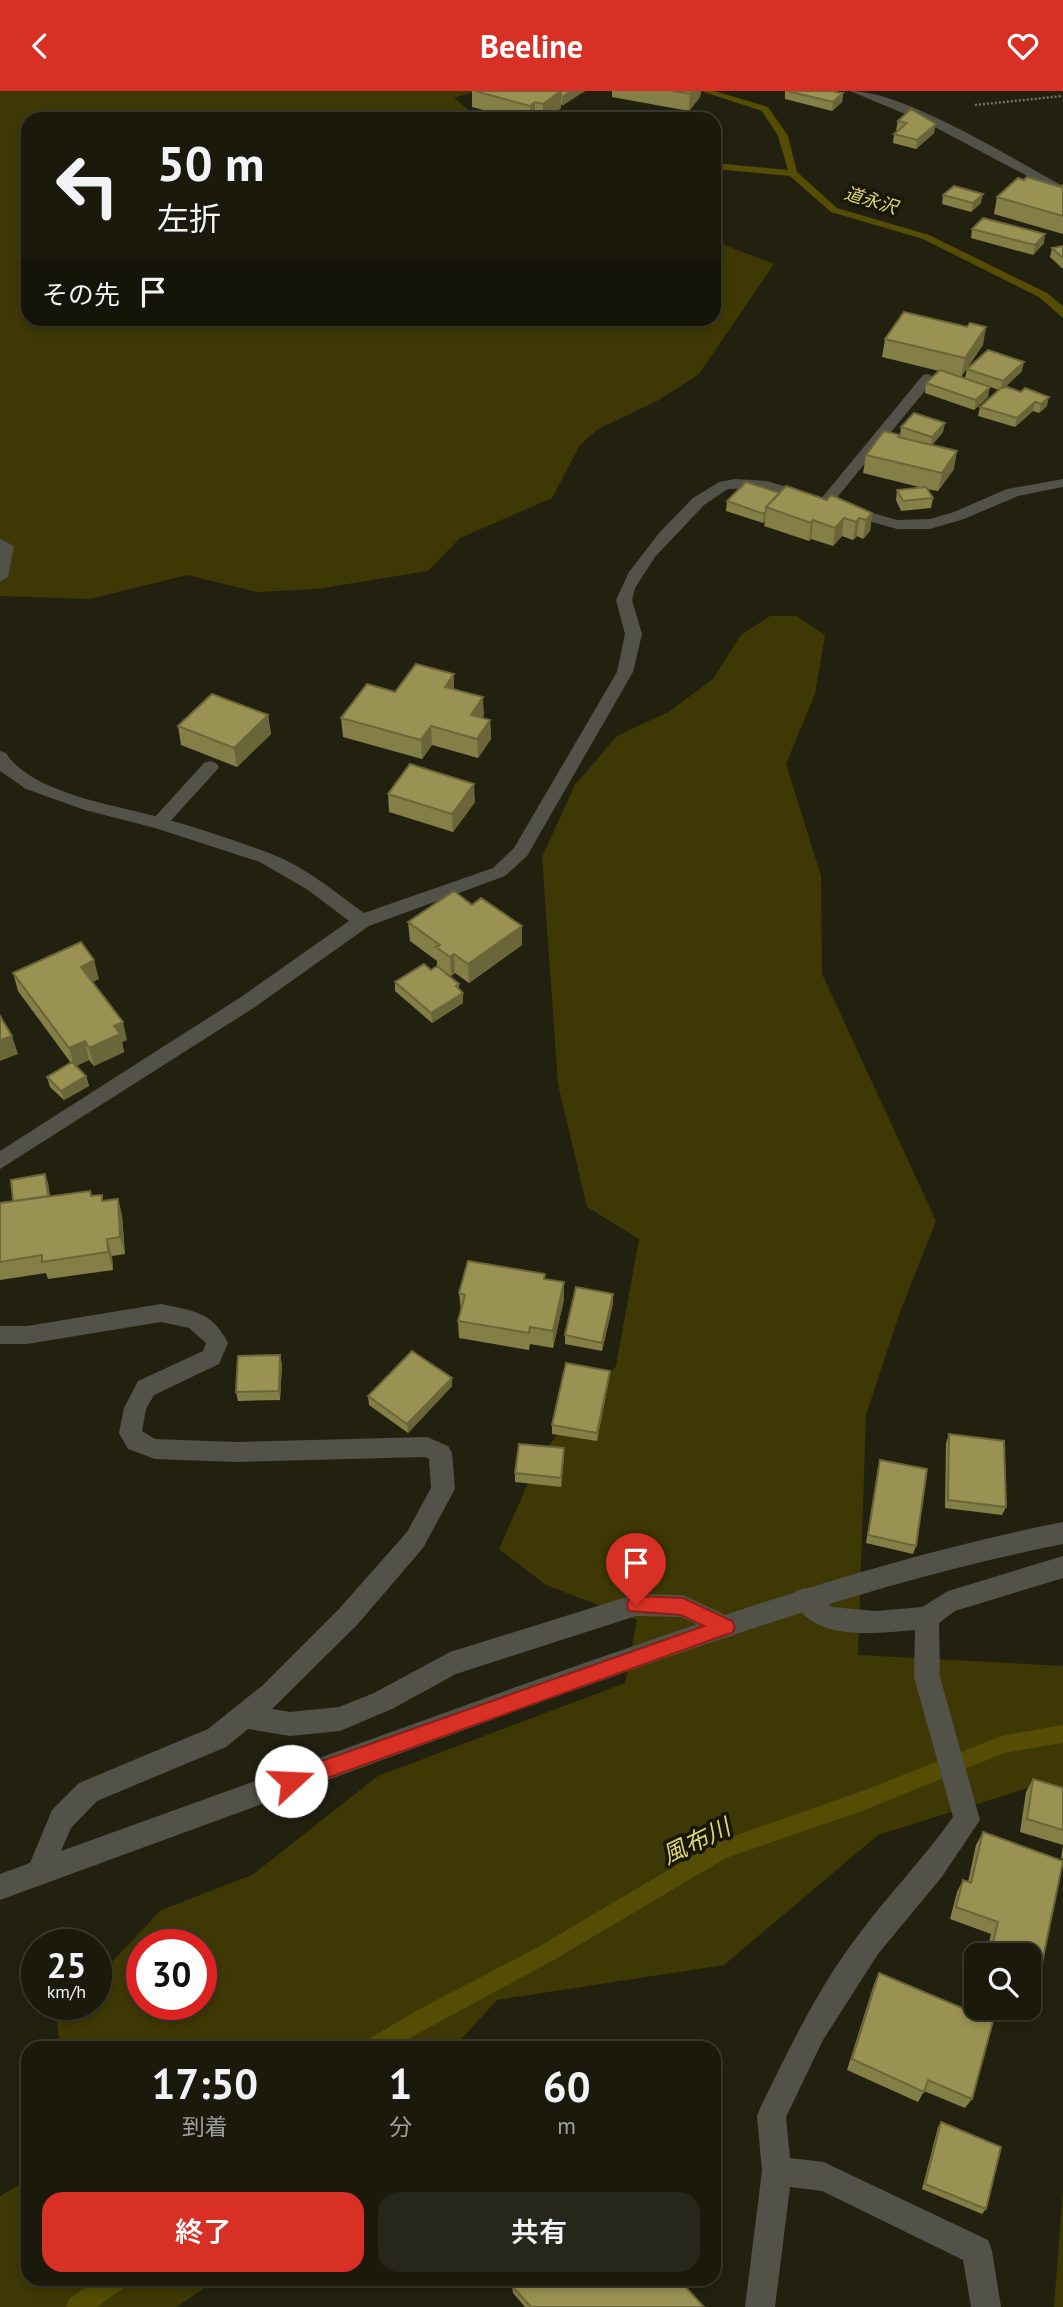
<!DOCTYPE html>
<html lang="ja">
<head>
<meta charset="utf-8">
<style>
	body { margin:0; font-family:"PT Sans","Noto Sans JP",sans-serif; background:#27261a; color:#f1f3f6; height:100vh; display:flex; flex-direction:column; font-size:26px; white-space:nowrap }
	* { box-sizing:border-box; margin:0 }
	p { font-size:23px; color:#9fa09d }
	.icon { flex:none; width:38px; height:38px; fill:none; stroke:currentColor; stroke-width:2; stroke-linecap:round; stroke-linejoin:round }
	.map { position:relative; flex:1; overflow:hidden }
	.sheet { position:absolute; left:21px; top:1950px; width:700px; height:245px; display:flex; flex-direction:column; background:#1a190c; border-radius:21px; box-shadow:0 4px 10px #0003,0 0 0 2px #38382d }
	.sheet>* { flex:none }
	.guide { position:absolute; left:21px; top:21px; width:700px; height:214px; border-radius:21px; box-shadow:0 4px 10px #0003,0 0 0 2px #38382d; background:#1a190c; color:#f1f3f6; overflow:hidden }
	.buttons { position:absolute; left:964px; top:1852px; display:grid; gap:14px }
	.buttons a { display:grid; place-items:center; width:77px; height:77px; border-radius:14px; background:#1a190c; box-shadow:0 4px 10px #0003,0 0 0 2px #38382d; font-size:35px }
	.speed { position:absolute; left:21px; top:1838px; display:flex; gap:14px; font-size:35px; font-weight:700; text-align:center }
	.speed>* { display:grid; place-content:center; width:91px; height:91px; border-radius:50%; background:#1a190c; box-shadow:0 4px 10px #0003,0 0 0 2px #38382d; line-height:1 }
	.speed small { font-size:18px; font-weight:400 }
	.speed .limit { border:10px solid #d22; background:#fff; color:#111 }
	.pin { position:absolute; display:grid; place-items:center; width:60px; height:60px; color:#fff; margin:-72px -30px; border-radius:50% 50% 50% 0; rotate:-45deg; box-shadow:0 0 7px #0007 }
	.pin .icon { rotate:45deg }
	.me { position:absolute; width:77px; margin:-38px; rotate:70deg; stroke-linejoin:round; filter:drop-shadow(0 0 5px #0008) }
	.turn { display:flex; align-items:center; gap:24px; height:147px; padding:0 21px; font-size:32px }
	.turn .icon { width:91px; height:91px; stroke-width:2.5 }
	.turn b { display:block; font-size:49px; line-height:60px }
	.then { display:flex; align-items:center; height:66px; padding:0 21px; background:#0003; gap:14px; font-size:26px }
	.eta { display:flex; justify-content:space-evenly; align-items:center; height:119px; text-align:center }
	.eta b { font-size:42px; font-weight:600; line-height:49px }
	.button { display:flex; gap:14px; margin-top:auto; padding:14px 21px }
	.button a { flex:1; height:80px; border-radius:21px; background:#d93025; color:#fff; font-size:28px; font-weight:600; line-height:80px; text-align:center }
	.button a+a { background:#27261a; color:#f1f3f6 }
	header { display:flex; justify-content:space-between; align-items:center; height:91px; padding:0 21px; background:#d93025; color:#fff; font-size:32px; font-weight:600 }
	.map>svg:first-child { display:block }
</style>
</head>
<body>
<header><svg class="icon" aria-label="back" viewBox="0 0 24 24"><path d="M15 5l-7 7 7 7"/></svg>Beeline<svg class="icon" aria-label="heart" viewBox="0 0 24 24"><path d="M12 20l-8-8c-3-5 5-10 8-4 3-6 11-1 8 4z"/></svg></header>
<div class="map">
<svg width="1063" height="2216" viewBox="0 0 1063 2216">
	<rect width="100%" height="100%" fill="#222110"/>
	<path fill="#3e3804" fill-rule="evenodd" d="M0,0h476l-22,7 26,21h-452v200h686v-78l60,23 -75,110 -40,26 -61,29 -18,16 -28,53 -92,40 -32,33 -111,18 -60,3 -70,-17 -97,24 -90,-3z
		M770,525h26l29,19 -10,59 -29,70 35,112 1,98 114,247 -36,91 -34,103 -8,240 205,11v134l-35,-12 -150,47 -154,130 -227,35 -43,47h-394l-3,-26 16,-17h23v-25l65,-69 91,-35 126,-99 247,-93 12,-63 -91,-35 -47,-36 42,-95 75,-88 23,-127 -52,-32 -29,-123 -16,-227 33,-72 42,-49 53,-25 43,-32 28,-44zM142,1853h59v60h-59z
		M28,2089v99h189l-40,28h-177v-111z
		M1063,2098v118h-9z"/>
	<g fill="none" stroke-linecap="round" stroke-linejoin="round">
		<path fill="#544d03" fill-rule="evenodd" d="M701,0h13l54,16 20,29 9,36 40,36 92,27 118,58 16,13v12l-24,-21 -116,-58 -92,-27 -41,-36 -76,-7v-6l74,7 -10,-34 -16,-25z
			M1063,1634v18l-59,10 -139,57 -139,48 -174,103 -159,86h-29l3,-7 49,-29 122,-64 176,-104 151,-53 139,-55z
			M98,2188h30l-3,8 -28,20h-31l3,-8z"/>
		<path stroke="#747364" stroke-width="2.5" stroke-dasharray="2 2" stroke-linecap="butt" d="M975,14l88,-9"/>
		<path fill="#525249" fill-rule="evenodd" d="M928,283l7,4 -2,3 -103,125h-10l-3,-3 3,-3 103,-125z
			M210,670l6,2 3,4 -3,4 -51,56h-12l-3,-4 3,-4 51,-56z"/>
		<path fill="#525249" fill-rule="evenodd" d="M850,0c55,0 162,68 213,95v9l-134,-71z
			M735,388l32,2 46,14 3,3 -8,5 -51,-15 -29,1 -24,16 -49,52 -20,31 -3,12 10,34 -9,38 -106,184 -22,20 -136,50 -114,81 -255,162v-18l241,-154 108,-76 -41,-31 -48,-28 -105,-34 -70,-18 -59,-21 -26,-18v-20l6,2c26,41 111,52 156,65 36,10 72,22 107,35 34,12 66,39 95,60l129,-45 21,-20 103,-176 8,-38 -9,-34 13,-28 31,-40 33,-34 26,-16z
			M1063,388v8l-45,9 -54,23 -34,10h-33l-57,-16 -3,-3 8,-5 52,15 33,-1 24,-7 53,-23z
			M0,448l14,7 -6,31 -8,5z
			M161,1213c32,7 51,7 67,39l-9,21 -65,31 -8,14 -4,22 13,8 82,3 190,-5 21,9 4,7 3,36 -32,59 -66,77 -85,84 18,3 49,-5 35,-14 76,-41 186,-58 47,1 51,24 3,8 -3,8 -9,3 -44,-21 -45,-1 -180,58 -64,35 -52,22 -50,5 -42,-7 -22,18 -129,54 -26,27 -10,23 455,-164 9,4 4,8 -4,8 -9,4 -516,189v-26l30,-11 22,-53 27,-27 129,-54 55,-44 76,-76 68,-77 24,-44 -2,-29 -4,-2 -188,5 -82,-3 -27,-10 -9,-16 5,-25 14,-27 65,-30 3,-8 -17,-15 -28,-6 -134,22h-27v-18h27z
			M1063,1465v22l-108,33 -16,12 1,54 40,143 -39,58 -63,76 -55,86 -37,77 4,41 34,4 10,5 154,73 4,11 9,56h-30l-8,-47 -141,-69 -32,-4 -15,120h-30l17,-136 -5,-55 4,-10c29,-59 58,-120 98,-172 30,-40 65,-76 94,-117l-39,-140 1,-47c-39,3 -102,13 -122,-31l3,-8 9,-3 9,3 18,16 44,4 46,-4 26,-16z"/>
		<path fill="#525249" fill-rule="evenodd" d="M1063,1431v22c-188,37 -366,103 -547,167l-9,-4 -4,-8 4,-8 9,-4c181,-63 359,-128 547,-165z"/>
	</g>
	<path fill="#847e47" d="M472,0h113l-24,14v3l-15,11h-29l-45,-12z
		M612,0h89l-1,6 -11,14 -77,-14z
		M785,0h53v1l5,1 -1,9 -10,9 -47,-12z
		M911,18l23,24 -18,16 -23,-6 1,-9 4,-4h-2l2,-9z
		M1063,94v49l-69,-20 3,-17 64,-10z
		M943,104l38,8 -10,9 -29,-8z
		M972,138l72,14 -11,12 -62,-17z
		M1063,155v23l-13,-12 2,-9z
		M885,248l98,6 -22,32 -9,-3 36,23 -14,13 -49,-17 1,-10 13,-12 -57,-14z
		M967,278l55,2 -17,16 42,19 -8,7 -6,-2 -18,16 -37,-11 2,-9 19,-17 -34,-12z
		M901,336l42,5 -11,13 22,24 -16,22 -11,-2 6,9 -2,10 -30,3 -5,-11 1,-10 26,-2 -60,-15 3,-18 34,-20z
		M780,402l47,7 45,13 -2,18 -7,8 -6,-3 -4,4 -11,-4 -9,10 -22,-7 -2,2 -45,-15 1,-5 -2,2 -37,-12 1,-10z
		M454,598l30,26 -2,3 8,2 1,19 -13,19 -46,-13 -10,14 -79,-22 -2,-19 54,-26z
		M268,624l3,19 -34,33 -56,-22 -3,-19z
		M388,703l87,8 -22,30 -64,-20z
		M408,831l114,23 -53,38 -14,-10 -4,3 -14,-10v-5l-27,-20z
		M431,879l28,14v6l4,3v10l-31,20 -37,-32v-9z
		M13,882l86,6 -7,3 35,58 -5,2 2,10 -30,14 -5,-6 -13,6 10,10 3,10 -25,14 -14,-13 -3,-10 24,-14 -53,-72z
		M48,1092l2,13 40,-5 2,5 12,5 14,-2 4,17 3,38 -13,2 1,14 -65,9 -2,-6 -46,7v-77l13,-2z
		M545,1188l19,20 -11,49 -23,-4 -1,6 -70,-12 -1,-17 3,-10 -2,-18z
		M613,1212l-11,48 -37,-7v-9z
		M282,1273l-2,36 -42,1 -2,-9z
		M610,1280l-1,8 -12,62 -45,-7v-9z
		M452,1295l-44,47 -39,-28 -1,-9z
		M949,1343l57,73 -4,8 -57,-7 1,-65z
		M564,1366l-3,30 -46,-5v-9z
		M880,1369l36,86 -3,8 -47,-11 12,-75z
		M1033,1688l30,9v71l-2,-1 2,-13 -43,-13 6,-40z
		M983,1741l80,29 -26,126 -7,11 -1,-43h-43l5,-21 -41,-15 7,-27 6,-12 5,2 8,-37z
		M879,1882l93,126 -7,9 -41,-17 -6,11 -71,-32 27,-86z
		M941,2031l45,87 -4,5 -60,-25 16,-62z
		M651,2189l53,27h-179l-12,-14 -1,-7z"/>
	<path fill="#6b6639" d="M561,0v17l-15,11h-3v-15z
		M571,0h14l-23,15v-9z
		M692,0h9l-1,6 -11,14 1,-17z
		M836,0h2v7l5,-5 -1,9 -10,9 1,-9z
		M535,11v17h-5v-13z
		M936,33l-2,9 -18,16 1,-9z
		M983,103l-2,9 -10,9 2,-9z
		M1045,143l-1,9 -11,12 2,-10z
		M986,236l-3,18 -22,32 4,-19z
		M1024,271l-2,9 -21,20 2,-10z
		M990,296l-2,10 -14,13 2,-10z
		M1049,306l-2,9 -8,7 2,-9z
		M1035,311l-2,9 -18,16 2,-9z
		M945,332l-2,9 -12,14 1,-9z
		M957,360l-3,18 -16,22 4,-18z
		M766,420l-1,10 -2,2 1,-9z
		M872,422l-2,18 -7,8 3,-19z
		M844,427l-2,18 -9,10 2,-18z
		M859,427l-2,18 -4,4 3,-18z
		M813,429l-2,19 -2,2 2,-18z
		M454,583v19l-9,-6z
		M483,606l1,18 -12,18 -1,-18z
		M268,624l3,19 -34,33 -3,-19z
		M490,629l1,19 -13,19 -1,-19z
		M431,635l1,19 -10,14 -1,-19z
		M474,693l1,18 -22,30 -1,-18z
		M522,835v19l-53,38 -1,-19z
		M454,863l1,19 -4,3 -1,-19z
		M94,869l5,19 -14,6 -4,-18z
		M463,902v10l-31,20 -1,-10z
		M123,931l4,18 -5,2 2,10 -30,14 -5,-18 25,-22z
		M12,945l6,18 -18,7v-21z
		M85,950l4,19 -15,7 -5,-19z
		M86,985l3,10 -25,14 -3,-9z
		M45,1083l3,9 3,23 -34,7z
		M118,1108l4,17 3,38 -5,-17z
		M107,1148l5,17 1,14 -5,-18z
		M564,1191v17l-11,49v-17z
		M613,1203v9l-11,48v-8z
		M280,1264l2,9 -2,36 -1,-9z
		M610,1280l-1,8 -12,62v-8z
		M452,1287v8l-44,47 -1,-9z"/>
	<path fill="#999252" stroke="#6b6639" stroke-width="2" d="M475,0h86l-18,13 -8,-2 -5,4z
		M561,0h10l-9,6 -1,-1z
		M673,0h19l-2,3z
		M787,0h49l-1,1 8,1 -10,9z
		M911,18l25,15 -19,16 -23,-6 13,-11 -9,-2z
		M1027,86l34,10 2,-2v31l-66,-19 21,-19 6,2z
		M954,95l29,8 -10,9 -30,-8z
		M983,127l62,16 -10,11 -63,-16z
		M1063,155v12l-11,-10z
		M904,221l63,15 3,-4 16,4 -21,31 -80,-19z
		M988,259l36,12 -21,19 -36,-12z
		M940,279l50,17 -14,13 -50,-17z
		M1007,296l14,5 4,-4 24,9 -8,7 -6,-2 -18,16 -37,-11 21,-19z
		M914,322l31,10 -13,14 -31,-10z
		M884,340l16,4 -2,2 59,14 -15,22 -76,-18z
		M746,391l34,11 -14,14v4l-2,3 -37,-13z
		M786,395l41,14 4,-5 41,18 -6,7 -7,-2 -3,4 -12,-4 -9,10 -22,-8 -2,3 -45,-16z
		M926,396l7,11 -30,3 -6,-11z
		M416,573l38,10 -9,13 38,10 -12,18 19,5 -13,19 -46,-13 -10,14 -80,-22 26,-34 28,8z
		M212,603l56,21 -34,33 -56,-22z
		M410,673l64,20 -22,30 -64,-20z
		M454,800l18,14 9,-7 41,28 -54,38 -14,-10 -4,3 -14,-10 4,-2 -32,-23z
		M81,851l13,18 -13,7 42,55 -9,4 6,8 -31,14 -4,-7 -16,7 -56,-75z
		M424,873l7,6 6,-4 22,18 -3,2 7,7 -32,20 -36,-31z
		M0,925l12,20 -12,4z
		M72,971l14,14 -25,15 -14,-14z
		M45,1083l3,22 -35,5 -2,-21z
		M90,1100l1,5 11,-1v6l16,-2 2,38 -13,2 1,13 -66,10v-7l-42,7v-59z
		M468,1170l77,13 -1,5 20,3 -11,49 -23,-4 -1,6 -71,-12 7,-26 -6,-2z
		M576,1196l37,7 -11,49 -37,-8z
		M412,1260l40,27 -45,46 -39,-28z
		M280,1264l-1,36 -43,1 2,-36z
		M566,1272l44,8 -13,62 -45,-8z
		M949,1343l55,7 2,66 -58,-7z
		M519,1353l45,4 -3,30 -46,-5z
		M880,1369l47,9 -11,77 -48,-11z
		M1033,1688l30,9v42l-36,-11z
		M983,1741l80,29 -26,126 -8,-3v-29h-39l8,-33 -42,-15 7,-27 8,3z
		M879,1882l114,48 -21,78 -44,-19 -4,12 -72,-33z
		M941,2031l60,25 -15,62 -61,-25z
		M519,2188h130l2,1 2,-1h25l26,28h-173l-19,-21z"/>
	<path fill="#d93025" stroke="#8d1f18" stroke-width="2" d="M636,1505l47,2 49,23 3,6 -3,6 -7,2 -434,156 -7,-3 -3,-7 3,-7 7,-2 413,-146 -23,-11 -52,-4 -2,-6 2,-6z"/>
	<g text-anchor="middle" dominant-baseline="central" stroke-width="7" stroke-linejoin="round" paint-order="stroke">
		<g font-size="18" font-style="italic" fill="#dcd376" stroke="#191707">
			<text transform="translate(871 109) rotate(17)">道永沢</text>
		</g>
		<g font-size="24" font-style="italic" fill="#dcd376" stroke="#191707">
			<text transform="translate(696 1750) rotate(-26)">風布川</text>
		</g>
	</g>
</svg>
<div class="buttons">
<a><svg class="icon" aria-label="search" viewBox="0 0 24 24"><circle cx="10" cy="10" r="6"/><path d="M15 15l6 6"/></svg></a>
</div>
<div class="speed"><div>25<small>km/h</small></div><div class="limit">30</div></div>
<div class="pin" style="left:636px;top:1514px;background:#d93025"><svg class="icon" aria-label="arrive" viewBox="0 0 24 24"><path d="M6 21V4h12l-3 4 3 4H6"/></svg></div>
<svg class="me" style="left:291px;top:1690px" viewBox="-20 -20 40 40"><circle r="19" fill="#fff"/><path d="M0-13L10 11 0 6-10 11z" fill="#d93025"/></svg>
<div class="guide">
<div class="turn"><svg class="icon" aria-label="left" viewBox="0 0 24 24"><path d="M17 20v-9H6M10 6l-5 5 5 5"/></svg><div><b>50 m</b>左折</div></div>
<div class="then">その先<svg class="icon" aria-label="arrive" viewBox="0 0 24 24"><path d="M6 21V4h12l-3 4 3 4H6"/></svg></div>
</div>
<section class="sheet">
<div class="eta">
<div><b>17:50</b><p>到着</p></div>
<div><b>1</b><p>分</p></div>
<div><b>60</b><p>m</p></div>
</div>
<div class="button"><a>終了</a><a>共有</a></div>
</section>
</div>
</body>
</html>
